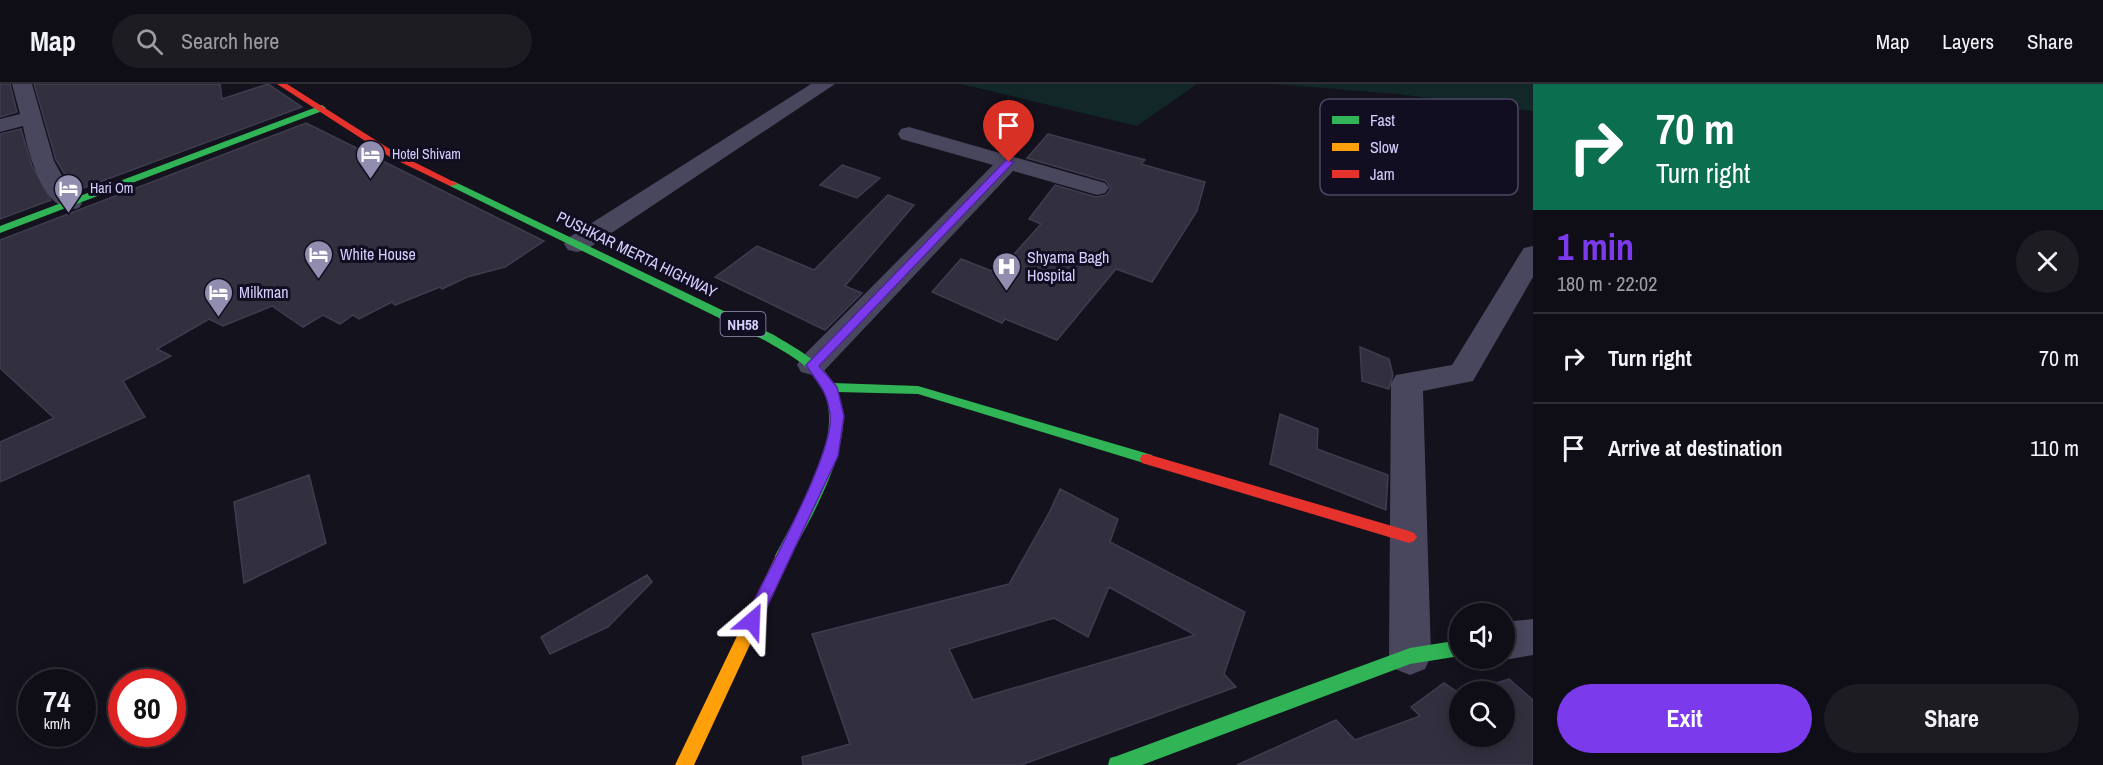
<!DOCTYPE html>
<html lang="en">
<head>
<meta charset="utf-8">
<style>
	body { margin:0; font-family:"Archivo Narrow",sans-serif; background:#1d1c23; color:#f1f3f6; height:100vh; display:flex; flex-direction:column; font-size:22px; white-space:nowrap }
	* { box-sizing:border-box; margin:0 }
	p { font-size:20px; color:#9b9ca1 }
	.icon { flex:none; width:33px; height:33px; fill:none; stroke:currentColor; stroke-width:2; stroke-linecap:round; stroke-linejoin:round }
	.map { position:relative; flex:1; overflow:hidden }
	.drawer { display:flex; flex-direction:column; background:#0f0e16; width:570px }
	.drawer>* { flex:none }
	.guide { background:#0b6e4f; color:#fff; overflow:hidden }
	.tools { position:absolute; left:1449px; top:519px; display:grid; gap:12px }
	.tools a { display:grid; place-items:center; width:66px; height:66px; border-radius:50%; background:#0f0e16; box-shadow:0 3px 15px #0003,0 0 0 2px #2f2e35; font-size:30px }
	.speed { position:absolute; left:18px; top:585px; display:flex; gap:12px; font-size:30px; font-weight:700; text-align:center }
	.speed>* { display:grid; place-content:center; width:78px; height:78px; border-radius:50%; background:#0f0e16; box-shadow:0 3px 15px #0003,0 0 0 2px #2f2e35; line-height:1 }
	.speed small { font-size:15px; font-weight:400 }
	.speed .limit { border:9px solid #d22; background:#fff; color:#111 }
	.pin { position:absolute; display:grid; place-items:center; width:51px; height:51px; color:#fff; margin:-62px -26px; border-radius:50% 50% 50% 0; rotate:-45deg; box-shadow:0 0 6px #0007 }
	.pin .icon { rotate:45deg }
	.me { position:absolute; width:66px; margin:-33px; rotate:26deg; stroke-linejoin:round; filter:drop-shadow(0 0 4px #0008) }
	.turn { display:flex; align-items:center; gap:21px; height:126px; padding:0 24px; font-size:27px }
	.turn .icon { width:78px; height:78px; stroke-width:2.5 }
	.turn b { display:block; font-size:42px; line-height:51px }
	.round { display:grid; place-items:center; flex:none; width:63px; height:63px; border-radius:32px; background:#1d1c23 }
	.head { display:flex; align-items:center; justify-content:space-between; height:102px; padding:0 24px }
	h1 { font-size:36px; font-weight:700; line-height:45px; color:#7c3aed }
	.button { display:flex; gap:12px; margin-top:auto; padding:12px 24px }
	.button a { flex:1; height:69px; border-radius:36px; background:#7c3aed; color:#fff; font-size:24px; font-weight:700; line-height:69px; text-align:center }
	.button a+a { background:#1d1c23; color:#f1f3f6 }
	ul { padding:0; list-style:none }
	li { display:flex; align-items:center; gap:18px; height:90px; padding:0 24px; border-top:2px solid #2f2e35 }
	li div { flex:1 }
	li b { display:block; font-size:22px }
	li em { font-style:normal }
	header { display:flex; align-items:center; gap:36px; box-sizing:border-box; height:84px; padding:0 30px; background:#0f0e16; border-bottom:2px solid #2f2e35 }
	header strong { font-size:28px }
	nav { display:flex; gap:33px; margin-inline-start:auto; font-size:21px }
	.search { width:420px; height:54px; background:#1d1c23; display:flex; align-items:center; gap:15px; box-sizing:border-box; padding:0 21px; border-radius:33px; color:#9b9ca1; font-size:22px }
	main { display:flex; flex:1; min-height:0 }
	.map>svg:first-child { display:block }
</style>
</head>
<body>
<header>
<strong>Map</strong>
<div class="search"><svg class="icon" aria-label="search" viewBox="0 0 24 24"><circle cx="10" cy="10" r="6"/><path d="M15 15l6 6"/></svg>Search here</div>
<nav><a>Map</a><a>Layers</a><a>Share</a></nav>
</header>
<main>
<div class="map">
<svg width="1533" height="681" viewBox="0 0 1533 681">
	<rect width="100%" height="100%" fill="#14121d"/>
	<path fill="#112728" d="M961,0h236l-60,42z
		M1275,0h258v27l-136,-17z"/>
	<path fill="#32303f" stroke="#403c50" stroke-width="1.5" fill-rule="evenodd" d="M0,0h10l7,28 -17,5z
		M34,0h186l2,15 46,-15 34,23 -227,84 -19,-31z
		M306,39l238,118 -39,26 -38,10 -25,12 -2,-2 -45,18 -3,-3 -33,17 -6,-4 -13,9 -17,-9 -20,12 -31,-21 -49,20 -14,-7 -52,30 14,7 -48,25 22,36 -145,65v-40l54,-24 -54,-50v-128z
		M21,45l11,37 19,34 -51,19v-85z
		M1048,50l97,26 -4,4 64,18 -8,29 -45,71 -36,-13 -59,71 -52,-21 -3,4 -70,-31 29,-33 36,14 44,-49 -12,-5 26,-34 41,12 10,-2 5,-6 -5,-8 -79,-23z
		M842,81l38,13 -23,20 -37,-13z
		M888,111l26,10 -69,81 17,7 -37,37 -110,-53 42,-31 57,24z
		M1360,263l29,12 4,16 -4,14 -27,-8z
		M1280,330l38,15 -1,20 71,26 -2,35 -116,-46z
		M309,391l17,68 -82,40 -10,-81z
		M1060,405l58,30 -8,23 135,70 -21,62 12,13 -215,78h-218l-1,-8 48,-13 -38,-110 197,-50 41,-73zM1109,503l86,48 -222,65 -24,-51 105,-31 34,19z
		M647,491l5,7 -44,45 -58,27 -9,-17z
		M1509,595l24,21v65h-296l99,-45 19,20 65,-24 -9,-9 33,-24 16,11v42h44v-44h-36z"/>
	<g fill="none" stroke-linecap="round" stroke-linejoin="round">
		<path fill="#48475d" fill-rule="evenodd" d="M12,0h20l22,77 13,24 15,18 -3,5c-35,9 -51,-56 -56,-82l-23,6v-13l20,-5z
			M811,0h24l-249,166 -9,2 -9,-2 -4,-6 4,-6z
			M909,43l196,56 4,5 -4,5 -8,2 -84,-24 -190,201 -11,3 -11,-3 -4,-7 4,-7 192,-193 -92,-26 -3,-5 3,-5z
			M1533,162v31l-60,104 -50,10 8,265 -6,13 -15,6 -15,-6 -6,-13 2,-273 5,-8 56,-10 68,-111 4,-6z
			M1533,535v36l-29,5 -3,-2h3v-36z"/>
		<path fill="#30b455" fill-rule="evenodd" d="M322,21l4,3 -1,2 -325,123v-7z
			M453,97l321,154c21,13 47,26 59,48l85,3 234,69 2,4 -2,4 -5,1 -229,-70 -81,-2c23,47 -27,126 -49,169l-5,1 -5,-1 -3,-5c23,-46 75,-122 45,-173 -11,-19 -36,-31 -54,-42l-316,-155 -2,-2z
			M1460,556v16l-50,8 -268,101h-34l2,-7 7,-2 293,-108z"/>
		<path fill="#ff9f0a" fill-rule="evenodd" d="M783,466l5,1 3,5 -97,209h-19l103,-214z"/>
		<path fill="#e5322d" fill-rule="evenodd" d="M277,0h10l109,69 62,31 -8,2 -60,-29z
			M1147,370l262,77 5,2 3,4 -3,4 -5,2 -267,-80 -2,-4 2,-4z"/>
	</g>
	<path fill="#7c3aed" stroke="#51269a" stroke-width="1.5" d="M1006,76l8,2 -195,204 18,21 7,29 -6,40 -80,170 -6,2 -6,-2 -2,-5c19,-42 92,-169 86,-207 -3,-24 -12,-30 -24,-49z"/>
	<defs>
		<symbol id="hotel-pin" viewBox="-11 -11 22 30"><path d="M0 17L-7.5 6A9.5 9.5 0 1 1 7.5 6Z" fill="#918daf" stroke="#110e21"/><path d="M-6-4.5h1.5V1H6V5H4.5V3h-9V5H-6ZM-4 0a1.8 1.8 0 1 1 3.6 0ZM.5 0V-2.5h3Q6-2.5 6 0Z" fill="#fff"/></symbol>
		<symbol id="hospital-pin" viewBox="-11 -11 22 30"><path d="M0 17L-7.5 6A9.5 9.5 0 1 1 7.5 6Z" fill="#918daf" stroke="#110e21"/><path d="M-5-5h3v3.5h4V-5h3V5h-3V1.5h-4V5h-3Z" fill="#fff"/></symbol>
	</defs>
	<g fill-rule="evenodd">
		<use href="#hotel-pin" x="354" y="54" width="33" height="45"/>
		<use href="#hotel-pin" x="52" y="88" width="33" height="45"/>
		<use href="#hotel-pin" x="302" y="154" width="33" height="45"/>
		<use href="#hospital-pin" x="990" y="166" width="33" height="45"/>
		<use href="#hotel-pin" x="202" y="192" width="33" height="45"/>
	</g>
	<g text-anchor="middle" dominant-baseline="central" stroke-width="6" stroke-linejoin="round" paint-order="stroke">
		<g font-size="14" fill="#d4cffe" stroke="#110e21" text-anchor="start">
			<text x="392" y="70">Hotel Shivam</text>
			<text x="90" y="104">Hari Om</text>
		</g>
		<rect fill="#110e21" stroke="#9a95bc" stroke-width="1.5" x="720.5" y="228" width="45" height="24" rx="4.5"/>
		<g font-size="15" font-weight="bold" fill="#d4cffe">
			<text x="743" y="240">NH58</text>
		</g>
		<g font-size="16" fill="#d4cffe" stroke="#110e21" text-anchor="start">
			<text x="340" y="170">White House</text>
			<text x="1027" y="173">Shyama Bagh<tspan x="1027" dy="18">Hospital</tspan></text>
			<text x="239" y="208">Milkman</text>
		</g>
		<g font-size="16" fill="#d4cffe" stroke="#110e21">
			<text transform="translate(637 170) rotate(26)">PUSHKAR MERTA HIGHWAY</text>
		</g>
	</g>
	<rect x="1320" y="15" width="198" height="96" rx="9" fill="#110e21" stroke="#4c4863" stroke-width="1.5"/>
	<rect x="1332" y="32" width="27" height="8" fill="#30b455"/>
	<rect x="1332" y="59" width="27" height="8" fill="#ff9f0a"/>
	<rect x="1332" y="86" width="27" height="8" fill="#e5322d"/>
	<g font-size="16" fill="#d4cffe">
		<text x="1370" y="42">Fast</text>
		<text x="1370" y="69">Slow</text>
		<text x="1370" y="96">Jam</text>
	</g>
</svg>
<div class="tools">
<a><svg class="icon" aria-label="sound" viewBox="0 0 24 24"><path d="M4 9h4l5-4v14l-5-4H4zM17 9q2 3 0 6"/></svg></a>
<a><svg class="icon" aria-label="search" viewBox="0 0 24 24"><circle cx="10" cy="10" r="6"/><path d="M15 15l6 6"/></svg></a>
</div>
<div class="speed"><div>74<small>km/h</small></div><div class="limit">80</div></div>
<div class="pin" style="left:1009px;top:78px;background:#d93025"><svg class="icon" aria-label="arrive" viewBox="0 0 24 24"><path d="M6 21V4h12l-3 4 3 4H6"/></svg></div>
<svg class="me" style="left:752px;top:537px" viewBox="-20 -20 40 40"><path d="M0-17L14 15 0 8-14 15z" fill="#7c3aed" stroke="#fff" stroke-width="4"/></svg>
</div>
<section class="drawer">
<div class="guide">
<div class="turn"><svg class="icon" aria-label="right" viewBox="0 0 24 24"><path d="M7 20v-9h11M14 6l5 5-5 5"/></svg><div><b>70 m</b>Turn right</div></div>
</div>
<div class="head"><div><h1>1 min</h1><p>180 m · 22:02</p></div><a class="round"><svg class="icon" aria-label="close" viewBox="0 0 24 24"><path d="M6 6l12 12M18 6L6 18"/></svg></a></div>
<ul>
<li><svg class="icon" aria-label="right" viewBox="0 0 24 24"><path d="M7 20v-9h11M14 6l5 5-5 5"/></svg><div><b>Turn right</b></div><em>70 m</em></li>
<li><svg class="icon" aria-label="arrive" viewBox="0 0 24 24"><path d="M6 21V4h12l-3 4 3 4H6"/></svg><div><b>Arrive at destination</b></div><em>110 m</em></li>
</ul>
<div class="button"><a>Exit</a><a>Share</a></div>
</section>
</main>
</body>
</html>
